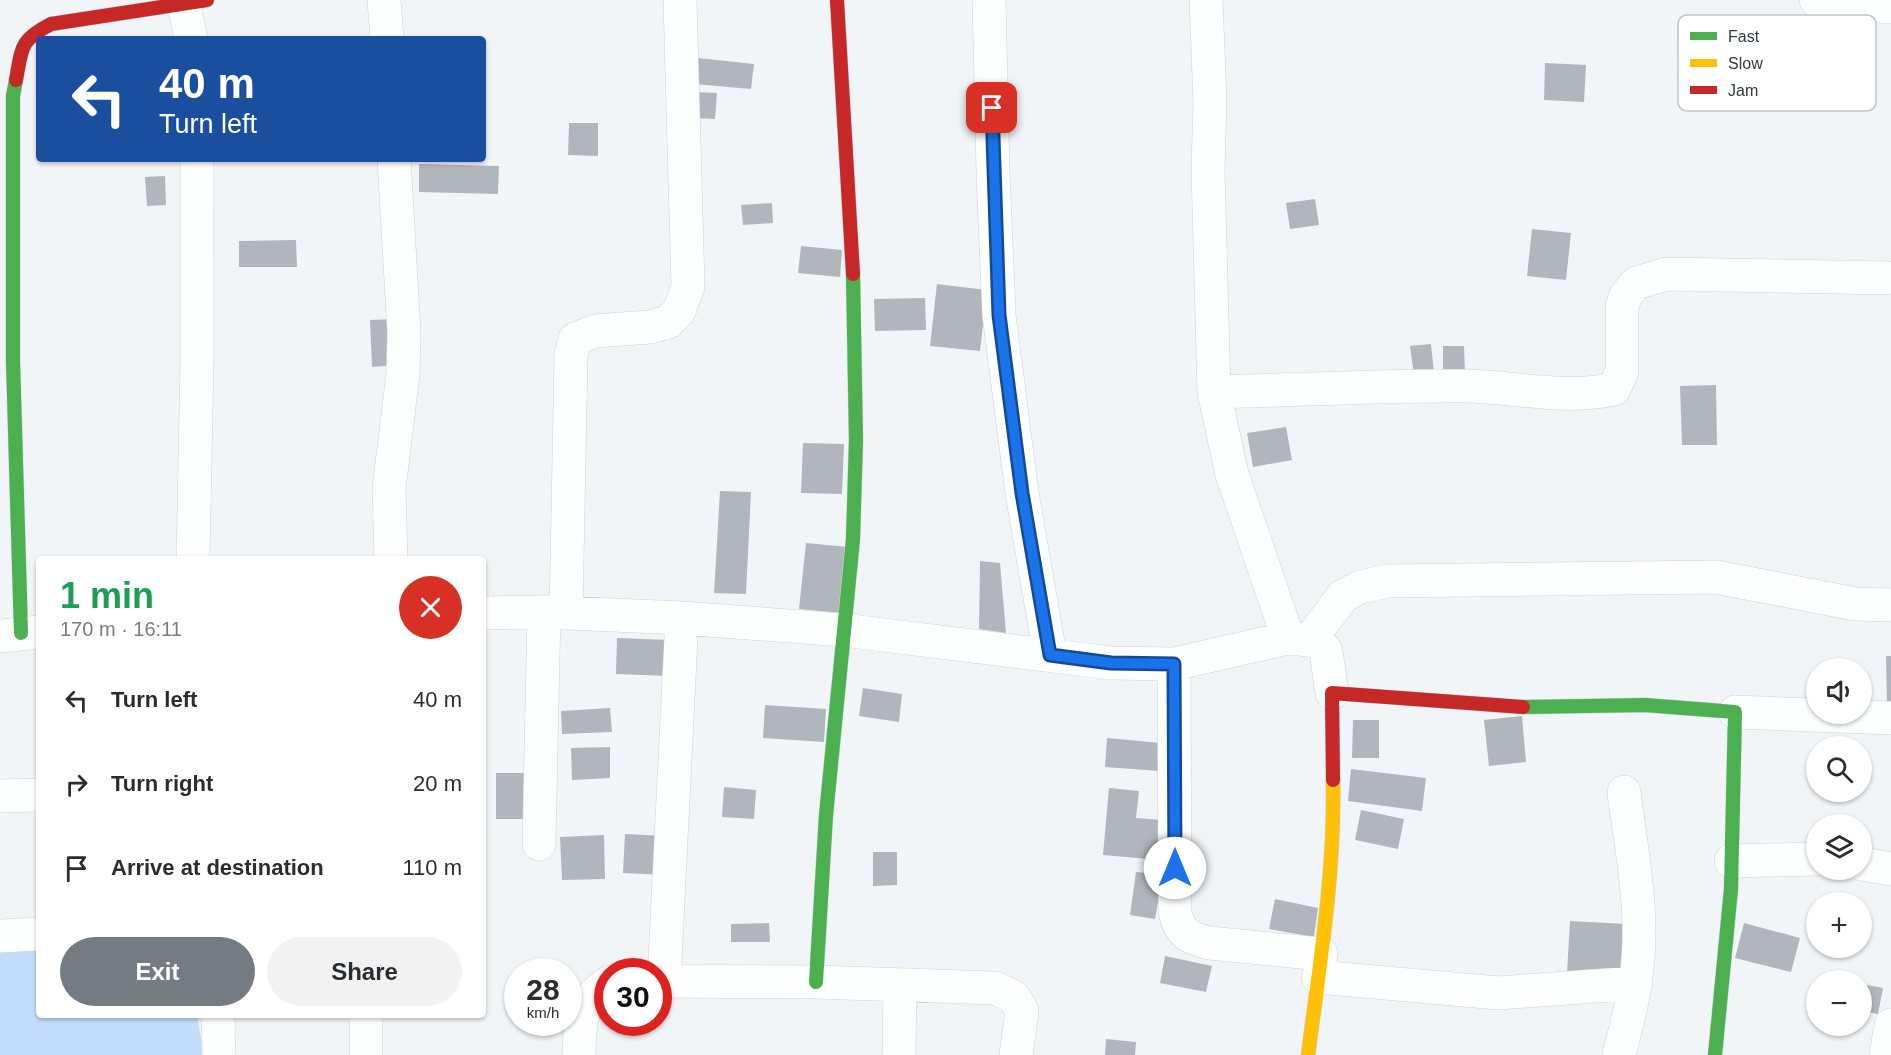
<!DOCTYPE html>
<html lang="en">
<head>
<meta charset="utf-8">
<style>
	body { margin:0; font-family:Helvetica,sans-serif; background:#f2f2f3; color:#2b2b33; height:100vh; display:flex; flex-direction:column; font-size:22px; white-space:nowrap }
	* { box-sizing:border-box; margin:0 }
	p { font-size:20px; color:#7c7c81 }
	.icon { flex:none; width:33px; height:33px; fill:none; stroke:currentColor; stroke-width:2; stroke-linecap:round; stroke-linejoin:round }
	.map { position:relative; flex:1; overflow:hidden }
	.side { position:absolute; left:36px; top:556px; width:450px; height:462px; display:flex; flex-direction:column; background:#fff; border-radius:6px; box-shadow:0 2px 4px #0004 }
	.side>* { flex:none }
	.hud { position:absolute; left:36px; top:36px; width:450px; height:126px; border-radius:6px; box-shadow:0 2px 4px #0004; background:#1a4fa0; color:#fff; overflow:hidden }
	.tools { position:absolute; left:1806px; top:658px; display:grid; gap:12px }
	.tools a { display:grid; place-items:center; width:66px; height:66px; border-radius:50%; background:#fff; box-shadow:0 2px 4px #0004; font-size:30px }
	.speed { position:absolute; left:504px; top:958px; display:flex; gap:12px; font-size:30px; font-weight:700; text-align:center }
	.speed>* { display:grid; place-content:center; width:78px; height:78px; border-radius:50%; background:#fff; box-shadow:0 2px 4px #0004; line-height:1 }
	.speed small { font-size:15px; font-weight:400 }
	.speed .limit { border:9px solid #d22; background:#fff; color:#111 }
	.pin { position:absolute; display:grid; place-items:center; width:51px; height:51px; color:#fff; margin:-26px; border-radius:12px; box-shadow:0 3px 9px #0006 }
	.me { position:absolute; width:66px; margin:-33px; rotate:0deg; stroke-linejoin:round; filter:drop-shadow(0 0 4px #0008) }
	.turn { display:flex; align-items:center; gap:21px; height:126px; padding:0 24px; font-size:27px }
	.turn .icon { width:78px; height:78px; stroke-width:2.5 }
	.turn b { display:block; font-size:42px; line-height:51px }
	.round { display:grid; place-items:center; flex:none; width:63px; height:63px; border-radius:32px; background:#f2f2f3 }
	.summary { display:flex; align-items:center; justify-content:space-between; height:102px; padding:0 24px }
	h1 { font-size:36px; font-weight:700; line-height:45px; color:#1e9e55 }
	.action { display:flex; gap:12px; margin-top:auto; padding:12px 24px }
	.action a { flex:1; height:69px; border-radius:36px; background:#757b82; color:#fff; font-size:24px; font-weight:700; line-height:69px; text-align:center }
	.action a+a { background:#f2f2f3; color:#2b2b33 }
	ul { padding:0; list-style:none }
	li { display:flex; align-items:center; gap:18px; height:84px; padding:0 24px }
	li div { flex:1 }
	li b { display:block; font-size:22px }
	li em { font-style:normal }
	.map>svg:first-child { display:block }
</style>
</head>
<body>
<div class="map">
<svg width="1891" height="1055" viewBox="0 0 1891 1055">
	<rect width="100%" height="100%" fill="#f2f5f8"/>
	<path fill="#c3ddfc" d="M0,948l39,1v67h158l7,39h-204z"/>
	<path fill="#b1b6bc" d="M698,58l56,6 -3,25 -56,-5z
		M1545,63l41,2 -2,37 -40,-2z
		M693,92l24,1 -2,26 -23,-1z
		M569,123h29v33l-30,-1z
		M419,164l80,2 -1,28 -79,-2z
		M165,176l1,29 -19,1 -2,-29z
		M1315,199l4,26 -29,4 -4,-26z
		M772,203l1,20 -30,2 -2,-20z
		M1532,229l39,4 -5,47 -39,-4z
		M296,240l1,27h-58v-26z
		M801,246l41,4 -2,27 -42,-4z
		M937,284l50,6 -7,61 -50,-5z
		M925,298l1,32 -51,1 -1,-32z
		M396,319l2,46 -26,2 -2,-47z
		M1431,344l3,29 -20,2 -4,-29z
		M1443,346h21l1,27h-22z
		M1716,385l1,60h-35l-2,-59z
		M1286,427l6,33 -39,7 -6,-34z
		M803,443l41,1 -2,50 -41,-1z
		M720,491l31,1 -5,102 -32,-1z
		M806,543l42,4 -7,66 -42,-4z
		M980,561l20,2 6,70 -27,-4z
		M617,638l53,2 -1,36 -53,-2z
		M1886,656h5v52h-4z
		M863,688l39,6 -3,28 -40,-6z
		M765,705l61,4 -2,33 -61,-4z
		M610,708l2,24 -50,2 -1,-23z
		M1522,716l4,46 -37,4 -5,-46z
		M1353,720h26v38h-27z
		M1107,738l54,5 -2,28 -54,-4z
		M610,747v31l-38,2 -1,-32z
		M1351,769l75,9 -4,33 -74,-10z
		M496,773h41l-1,46h-40z
		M724,787l32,3 -2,29 -32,-2z
		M1109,788l30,3 -3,27 27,2 -3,40 -57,-5z
		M1361,810l43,9 -6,30 -43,-9z
		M625,834l42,2 -1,39 -43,-2z
		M604,835l1,44 -43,1 -2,-43z
		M873,852h24v33l-24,1z
		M1136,872l27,3 -8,44 -25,-4z
		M1275,899l43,9 -4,29 -45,-8z
		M1570,921l56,3 -2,51 -57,-2z
		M769,923l1,19h-39v-18z
		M1744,923l56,15 -9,34 -56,-14z
		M1165,956l47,10 -6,26 -46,-9z
		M1862,984l21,4 -5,26 -16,-3z
		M1106,1039l30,3 -1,13h-30z"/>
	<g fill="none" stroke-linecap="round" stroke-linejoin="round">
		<defs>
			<path id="street" d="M183,0l8,39
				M384,0l3,39
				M989,0l4,172 6,143 23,178 28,162
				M1206,0l4,102 -2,68 6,222 18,82 56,164
				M1816,0l75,7
				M1214,392c84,-2 169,-7 253,-6 48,1 99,14 147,3l8,-18v-64l3,-10 11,-14 31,-9 224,4
				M193,560l4,-199v-202
				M391,560l-2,-72 14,-114 1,-42 -10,-173
				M483,613l61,-1 138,6 161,12 268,33 63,1 114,-26 22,2 9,3 7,8 6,42
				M566,613l5,-258 4,-16 20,-8 55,-4 18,-5 11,-11 9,-24 -8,-287
				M0,636l39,-4
				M1310,640l33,-44 17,-9 28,-6 328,-4 139,27 36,1
				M1174,664l1,248c4,21 14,26 34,31l112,11
				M1735,712l156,6
				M0,796l39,-1
				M539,844l5,-232
				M1731,861l85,-2
				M1862,864l29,5
				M0,936l39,-2
				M1318,977l180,16 138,-10
				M658,981h6l18,-363
				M664,981l152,1 179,6 19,9 8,14 -6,44
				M218,1016l1,39
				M366,1055v-39
				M579,1055c1,-31 0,-53 29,-72
				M899,1055l1,-70
				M1619,1055c6,-24 13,-48 16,-72 11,-63 -3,-128 -11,-191
				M1886,1055l5,-30"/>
			<path id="fast" d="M16,80l-3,16v265l8,272
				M1523,707l122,-2 90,7 -4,177 -16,166
				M816,982l10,-167 27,-276 3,-99 -3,-166"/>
			<path id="slow" d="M1308,1055c12,-92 27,-183 25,-275"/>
			<path id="jam" d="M837,0l16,274
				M16,80c6,-33 4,-40 35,-56l156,-24
				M1333,780l-1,-87 191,14"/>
		</defs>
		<use href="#street" stroke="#ccd3d9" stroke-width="34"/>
		<use href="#fast" stroke="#ccd3d9" stroke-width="15"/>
		<use href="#slow" stroke="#ccd3d9" stroke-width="15"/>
		<use href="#jam" stroke="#ccd3d9" stroke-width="15"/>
		<use href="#street" stroke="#fdfefe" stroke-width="33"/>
		<use href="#fast" stroke="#4caf50" stroke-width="14"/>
		<use href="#slow" stroke="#ffc107" stroke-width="14"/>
		<use href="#jam" stroke="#c62828" stroke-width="14"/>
	</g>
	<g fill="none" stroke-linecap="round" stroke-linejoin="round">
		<defs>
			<path id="route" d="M992,108l7,207 23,178 28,162 61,8 63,1 1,204"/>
		</defs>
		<use href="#route" stroke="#114b97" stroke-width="15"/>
		<use href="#route" stroke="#1a73e8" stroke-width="10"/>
	</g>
	<rect x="1678" y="15" width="198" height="96" rx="9" fill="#fff" stroke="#c1c4c7" stroke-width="1.5"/>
	<rect x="1690" y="32" width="27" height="8" fill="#4caf50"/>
	<rect x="1690" y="59" width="27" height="8" fill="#ffc107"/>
	<rect x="1690" y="86" width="27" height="8" fill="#c62828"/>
	<g font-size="16" fill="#313943">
		<text x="1728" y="42">Fast</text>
		<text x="1728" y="69">Slow</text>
		<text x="1728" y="96">Jam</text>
	</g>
</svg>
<div class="tools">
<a><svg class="icon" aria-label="sound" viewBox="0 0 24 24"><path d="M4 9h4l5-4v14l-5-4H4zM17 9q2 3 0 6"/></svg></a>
<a><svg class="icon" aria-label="search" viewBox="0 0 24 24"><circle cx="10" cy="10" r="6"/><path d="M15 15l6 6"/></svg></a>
<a><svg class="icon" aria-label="layers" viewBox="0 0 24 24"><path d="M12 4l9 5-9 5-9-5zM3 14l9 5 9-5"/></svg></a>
<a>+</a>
<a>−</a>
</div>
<div class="speed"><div>28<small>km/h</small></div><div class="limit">30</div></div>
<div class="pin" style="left:992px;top:108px;background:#d93025"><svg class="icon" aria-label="arrive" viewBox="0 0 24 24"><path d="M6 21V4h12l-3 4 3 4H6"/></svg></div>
<svg class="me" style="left:1175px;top:868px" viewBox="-20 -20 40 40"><circle r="19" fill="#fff"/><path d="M0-13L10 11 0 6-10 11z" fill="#1a73e8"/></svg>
<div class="hud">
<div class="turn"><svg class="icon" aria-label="left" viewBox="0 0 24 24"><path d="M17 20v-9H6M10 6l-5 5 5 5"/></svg><div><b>40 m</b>Turn left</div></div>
</div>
<section class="side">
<div class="summary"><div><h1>1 min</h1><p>170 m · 16:11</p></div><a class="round" style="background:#d93025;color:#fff"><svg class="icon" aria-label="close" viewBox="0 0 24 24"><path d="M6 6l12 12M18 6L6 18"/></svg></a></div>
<ul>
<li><svg class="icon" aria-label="left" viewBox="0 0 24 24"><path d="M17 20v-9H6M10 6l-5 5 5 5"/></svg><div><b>Turn left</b></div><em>40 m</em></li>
<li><svg class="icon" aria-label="right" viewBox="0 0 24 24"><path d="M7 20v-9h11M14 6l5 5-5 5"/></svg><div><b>Turn right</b></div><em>20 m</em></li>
<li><svg class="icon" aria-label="arrive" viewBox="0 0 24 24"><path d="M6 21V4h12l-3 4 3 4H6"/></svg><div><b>Arrive at destination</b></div><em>110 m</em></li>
</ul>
<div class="action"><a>Exit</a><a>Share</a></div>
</section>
</div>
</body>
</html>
